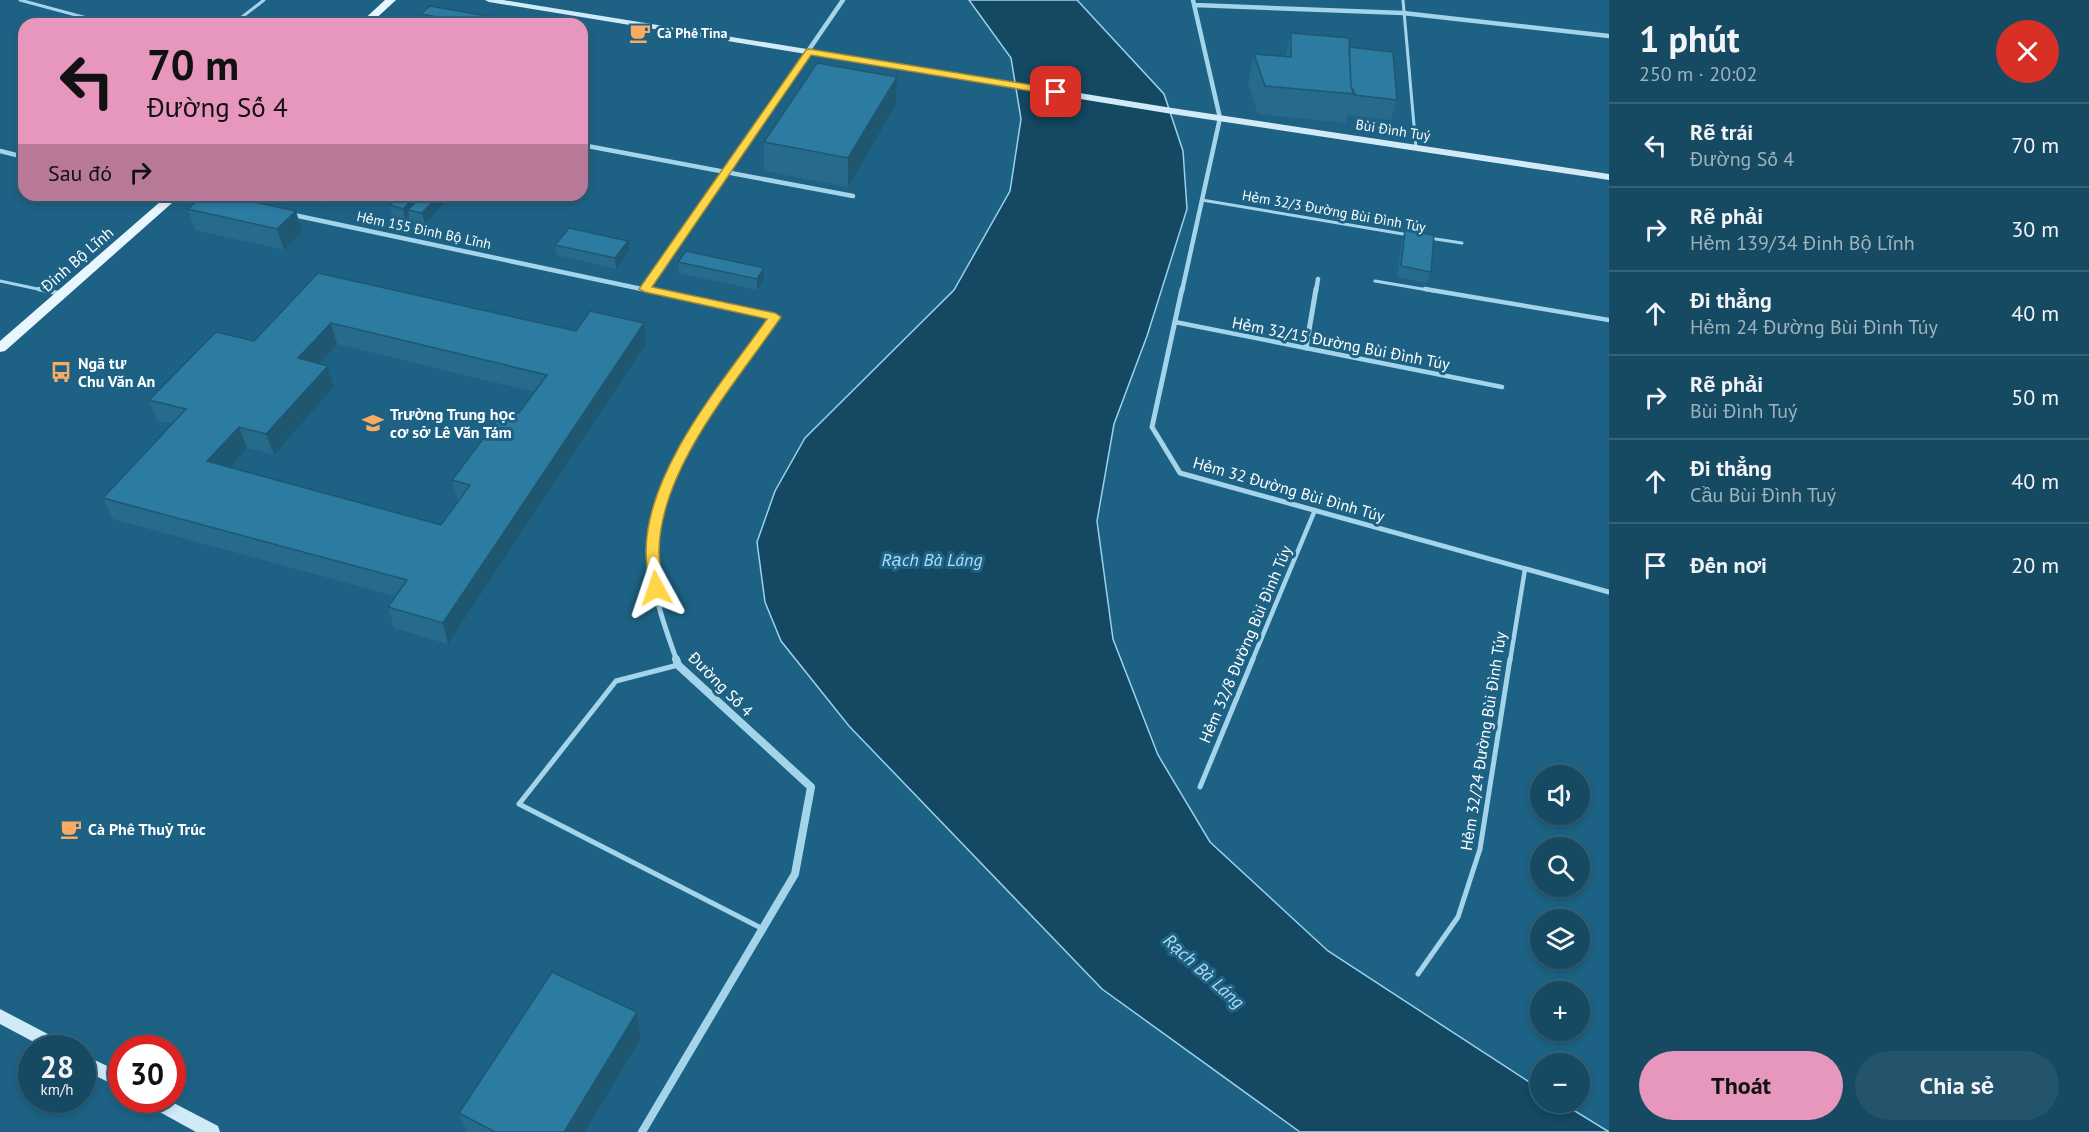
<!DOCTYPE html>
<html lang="vi">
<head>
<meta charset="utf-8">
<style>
	body { margin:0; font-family:"PT Sans",sans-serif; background:#23546c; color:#f1f3f6; height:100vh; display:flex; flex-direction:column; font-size:22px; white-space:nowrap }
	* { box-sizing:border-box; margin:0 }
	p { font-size:20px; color:#9eb3be }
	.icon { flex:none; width:33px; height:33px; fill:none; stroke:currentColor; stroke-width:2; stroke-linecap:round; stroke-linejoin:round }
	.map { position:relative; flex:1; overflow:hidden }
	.panel { display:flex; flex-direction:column; background:#164a63; width:480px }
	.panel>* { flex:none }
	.hud { position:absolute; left:18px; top:18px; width:570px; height:183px; border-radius:18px; box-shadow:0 3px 9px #0003,0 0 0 2px #356278; background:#e797bd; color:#111; overflow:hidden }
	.tools { position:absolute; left:1530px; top:765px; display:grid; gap:12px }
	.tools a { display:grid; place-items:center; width:60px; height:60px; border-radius:50%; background:#164a63; box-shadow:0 3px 9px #0003,0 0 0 2px #356278; font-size:30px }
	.speed { position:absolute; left:18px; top:1035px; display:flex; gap:12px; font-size:30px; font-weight:700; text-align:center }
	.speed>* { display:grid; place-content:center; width:78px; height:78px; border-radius:50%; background:#164a63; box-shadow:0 3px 9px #0003,0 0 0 2px #356278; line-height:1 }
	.speed small { font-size:15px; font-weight:400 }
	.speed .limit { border:9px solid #d22; background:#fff; color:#111 }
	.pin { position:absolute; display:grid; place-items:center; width:51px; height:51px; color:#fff; margin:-26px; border-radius:12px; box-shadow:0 3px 9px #0006 }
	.me { position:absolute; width:66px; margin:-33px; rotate:355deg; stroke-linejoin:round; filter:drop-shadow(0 0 4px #0008) }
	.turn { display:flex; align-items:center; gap:21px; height:126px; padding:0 30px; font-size:27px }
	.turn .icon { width:78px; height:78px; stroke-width:2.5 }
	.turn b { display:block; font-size:42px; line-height:51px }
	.then { display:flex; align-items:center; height:57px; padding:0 30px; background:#0003; gap:12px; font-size:22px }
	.round { display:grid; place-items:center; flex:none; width:63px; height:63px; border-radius:32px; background:#23546c }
	.summary { display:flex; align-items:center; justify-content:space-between; height:102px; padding:0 30px }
	h1 { font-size:36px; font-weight:800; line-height:45px }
	.primary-button { display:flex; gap:12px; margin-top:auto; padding:12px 30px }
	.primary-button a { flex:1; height:69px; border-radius:36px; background:#e797bd; color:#111; font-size:24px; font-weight:800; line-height:69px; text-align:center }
	.primary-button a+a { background:#23546c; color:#f1f3f6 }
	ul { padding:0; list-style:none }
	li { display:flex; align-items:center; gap:18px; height:84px; padding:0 30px; border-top:2px solid #356278 }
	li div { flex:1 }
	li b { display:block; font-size:22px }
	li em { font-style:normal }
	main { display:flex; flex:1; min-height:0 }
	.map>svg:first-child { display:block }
</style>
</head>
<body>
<main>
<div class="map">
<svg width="1609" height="1132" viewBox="0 0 1609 1132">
	<rect width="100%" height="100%" fill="#1d6284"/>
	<path fill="#144863" stroke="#98d2ec" stroke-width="1.5" d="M969,0h108l87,94 19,57 4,58 -40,127 -33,88 -17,97 16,118 45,116 52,87 118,109 212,138v13l22,1 47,29h-309l-198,-143 -253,-263 -68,-85 -16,-39 -8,-60 18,-51 30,-53 149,-148 56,-99 11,-72 -10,-61z"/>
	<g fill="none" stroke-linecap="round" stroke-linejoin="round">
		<path stroke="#a4d4ea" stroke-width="3" d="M20,0l89,24
			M1403,0l13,148
			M233,24l31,-24
			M1202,200l207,35
			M1429,238l33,5
			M0,281l47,10
			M1375,281l59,10"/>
		<path stroke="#a4d4ea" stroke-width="4.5" d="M39,289l23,5
			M1425,289l184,31
			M1175,322l327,65
			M1252,661l63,-151
			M1510,661l15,-92"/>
		<path stroke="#a4d4ea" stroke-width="5" d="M678,665l-62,16 -97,123 242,124
			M1200,787l53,-128
			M1418,974l40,-57 22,-68 30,-190"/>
		<path stroke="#a4d4ea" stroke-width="4.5" d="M1195,5l208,8 206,23
			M582,145l271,51
			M0,151l24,6
			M289,214l362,77
			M645,289l198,-289
			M1182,291l38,-173 -27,-118
			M1316,291l2,-12"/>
		<path stroke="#a4d4ea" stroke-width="5" d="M644,289l131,28c-47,67 -118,148 -123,232 -2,39 12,76 25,112
			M1182,289l-30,138 28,46 429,119
			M1306,348l10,-59"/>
		<path stroke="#a4d4ea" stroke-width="8" d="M642,1132l153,-258 16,-87 -133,-122 -2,-6"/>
		<path fill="#d0eaf8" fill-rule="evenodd" d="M485,0h18l669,108 437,66v6l-437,-66 -683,-112z
			M0,1009l65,34 2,5h-22l-45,-24z
			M82,1054l40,19v16l-40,-20z
			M145,1100h23l50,26 2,6h-24l-49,-27z"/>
		<path fill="#e8f6fe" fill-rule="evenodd" d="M385,0h11l-26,24h-11z
			M168,195h13l-176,156 -5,1v-11z"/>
	</g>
	<path fill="#266b8b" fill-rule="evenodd" d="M421,14l83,5 1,5h-81z
		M1291,33l58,14 48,53 -6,20 -43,-5 -2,8 -88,-9 -10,-31 6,-29 31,3z
		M897,77l-1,28 -48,82 -84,-16v-29z
		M302,195h39l-10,10 -27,-6z
		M400,195h51l-26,29 -15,-3 -1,-5 -4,3 -13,-3 -2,-11z
		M188,209l108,2 6,21 -18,18 -89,-20z
		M1405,230l26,42 -4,11 -30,-6 5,-37z
		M555,245l74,6 -13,18 -59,-14z
		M678,262l86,16 -7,12 -78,-17z
		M318,273l258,58 68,-8 2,21 -198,300 -54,-16 -6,-21 7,-11 -282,-77 -10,-21 69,-74 -15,-3 -8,-21 105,-59zM337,344l198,48 -16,21 -67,67 6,21 -17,24 -212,-58 18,-19 27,7 60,-68 -6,-21 -9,-3z
		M637,1012l4,26 -56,94h-118l-8,-19z"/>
	<path fill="#1f5771" d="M897,77l-1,28 -48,82v-29z
		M328,195h13l-10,10z
		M417,195h13l-22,15 1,6 -4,3 -2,-10z
		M439,195h12l-26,29 -3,-11z
		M296,211l6,21 -18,18 -7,-21z
		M628,241l1,10 -13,18 -1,-11z
		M764,268v10l-7,12v-11z
		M331,323l6,21 -32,35 -7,-21z
		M644,323l2,21 -198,300 -5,-21z
		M328,366l6,21 -60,68 -8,-21z
		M239,427l8,21 -31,35 -9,-22z
		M637,1012l4,26 -56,94h-21z"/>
	<path fill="#2c7ca2" stroke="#1f5771" stroke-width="1.5" fill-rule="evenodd" d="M430,6l74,13 -4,5h-22l-57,-10z
		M1291,33l58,5 2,48 4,8 -90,-8 -11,-32 37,3z
		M1349,47l44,5 4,48 -43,-5 -3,-9z
		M817,63l80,14 -49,81 -84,-16z
		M204,195h18l74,16 -19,18 -89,-20z
		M400,195h17l-14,14 -13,-4z
		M422,195h17l-17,18 -14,-3z
		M569,228l59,13 -13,17 -60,-13z
		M1405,230l29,5 -3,37 -30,-6z
		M686,251l78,17 -7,11 -79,-17z
		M318,273l258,58 14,-20 54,12 -201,300 -55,-16 19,-27 -304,-82 83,-89 -37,-9 67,-68 38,9zM331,323l216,52 -28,38 -14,-3 -53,70 18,5 -29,40 -234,-64 32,-34 27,7 62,-68 -30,-8z
		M552,972l85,40 -73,120h-69l-36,-19z"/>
	<path fill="#ffd54a" stroke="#a68a30" stroke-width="1.5" d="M809,49l247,40 5,3 -5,3 -245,-40 -159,232 123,26 6,4c-45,66 -121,151 -122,234 0,12 3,25 4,37l-7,5 -7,-5c-1,-12 -3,-25 -3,-37 1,-82 76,-168 121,-232l-122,-27 -6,-3 167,-239z"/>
	<defs>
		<symbol id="cafe-bare" viewBox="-9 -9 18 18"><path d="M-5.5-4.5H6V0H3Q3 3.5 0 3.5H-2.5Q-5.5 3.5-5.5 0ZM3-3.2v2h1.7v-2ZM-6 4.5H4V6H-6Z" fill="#faab63" stroke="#1d6284" stroke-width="2.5" paint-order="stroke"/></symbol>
		<symbol id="bus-bare" viewBox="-9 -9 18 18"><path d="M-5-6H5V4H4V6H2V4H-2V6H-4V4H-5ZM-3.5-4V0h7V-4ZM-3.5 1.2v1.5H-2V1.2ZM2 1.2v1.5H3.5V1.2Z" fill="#faab63" stroke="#1d6284" stroke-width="2.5" paint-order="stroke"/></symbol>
		<symbol id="school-bare" viewBox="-9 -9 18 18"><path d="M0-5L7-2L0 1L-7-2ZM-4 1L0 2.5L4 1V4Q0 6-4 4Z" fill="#faab63" stroke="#1d6284" stroke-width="2.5" paint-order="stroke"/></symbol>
	</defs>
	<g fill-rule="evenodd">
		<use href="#cafe-bare" x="625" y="18" width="30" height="30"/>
		<use href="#bus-bare" x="46" y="357" width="30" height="30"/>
		<use href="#school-bare" x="358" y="408" width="30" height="30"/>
		<use href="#cafe-bare" x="56" y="814" width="30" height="30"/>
	</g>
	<g text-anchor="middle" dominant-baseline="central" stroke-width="6" stroke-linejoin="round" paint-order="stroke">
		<g font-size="14" font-weight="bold" fill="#fff" stroke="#1d6284" text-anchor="start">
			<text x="657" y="33">Cà Phê Tina</text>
		</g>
		<g font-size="14" fill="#fff" stroke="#1d6284">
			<text transform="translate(1393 130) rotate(9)">Bùi Đình Tuý</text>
			<text transform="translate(1334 211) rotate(10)">Hẻm 32/3 Đường Bùi Đình Túy</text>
			<text transform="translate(424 230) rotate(12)">Hẻm 155 Đinh Bộ Lĩnh</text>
		</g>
		<g font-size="16" fill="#fff" stroke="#1d6284">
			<text transform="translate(77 259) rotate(-41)">Đinh Bộ Lĩnh</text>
			<text transform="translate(1341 343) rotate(11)">Hẻm 32/15 Đường Bùi Đình Túy</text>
			<text transform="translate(1289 489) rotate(16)">Hẻm 32 Đường Bùi Đình Túy</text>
			<text transform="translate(1245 644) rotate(-67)">Hẻm 32/8 Đường Bùi Đình Túy</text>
			<text transform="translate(721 684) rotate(45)">Đường Số 4</text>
			<text transform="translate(1483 741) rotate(-81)">Hẻm 32/24 Đường Bùi Đình Túy</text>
		</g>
		<g font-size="16" font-weight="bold" fill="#fff" stroke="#1d6284" text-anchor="start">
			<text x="78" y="363">Ngã tư<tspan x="78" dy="18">Chu Văn An</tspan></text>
			<text x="390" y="414">Trường Trung học<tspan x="390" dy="18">cơ sở Lê Văn Tám</tspan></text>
			<text x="88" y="829">Cà Phê Thuỷ Trúc</text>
		</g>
		<g font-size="18" font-style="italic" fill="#b0ddf2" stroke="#1d6284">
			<text x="932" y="559">Rạch Bà Láng</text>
			<text transform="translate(1204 971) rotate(42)">Rạch Bà Láng</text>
		</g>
	</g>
</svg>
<div class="tools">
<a><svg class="icon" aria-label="sound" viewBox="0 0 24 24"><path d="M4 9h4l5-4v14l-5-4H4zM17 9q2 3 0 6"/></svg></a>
<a><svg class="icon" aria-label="search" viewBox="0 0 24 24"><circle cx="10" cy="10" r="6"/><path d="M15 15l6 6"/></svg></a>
<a><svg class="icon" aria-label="layers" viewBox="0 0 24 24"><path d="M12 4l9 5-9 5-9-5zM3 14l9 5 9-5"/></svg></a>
<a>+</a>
<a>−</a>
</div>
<div class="speed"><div>28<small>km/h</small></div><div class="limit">30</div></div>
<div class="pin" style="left:1056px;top:92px;background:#d93025"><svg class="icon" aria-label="arrive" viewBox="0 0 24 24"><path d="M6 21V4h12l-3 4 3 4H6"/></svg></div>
<svg class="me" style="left:656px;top:588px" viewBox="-20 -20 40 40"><path d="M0-17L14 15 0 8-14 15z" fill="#ffd54a" stroke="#fff" stroke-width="4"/></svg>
<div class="hud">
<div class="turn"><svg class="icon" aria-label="left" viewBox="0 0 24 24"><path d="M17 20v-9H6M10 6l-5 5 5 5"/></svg><div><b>70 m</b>Đường Số 4</div></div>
<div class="then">Sau đó<svg class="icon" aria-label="right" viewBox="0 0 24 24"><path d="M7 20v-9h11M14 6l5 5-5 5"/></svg></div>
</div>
</div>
<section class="panel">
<div class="summary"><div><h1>1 phút</h1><p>250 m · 20:02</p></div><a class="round" style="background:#d93025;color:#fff"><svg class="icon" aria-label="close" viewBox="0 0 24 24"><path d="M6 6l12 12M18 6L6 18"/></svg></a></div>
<ul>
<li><svg class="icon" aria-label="left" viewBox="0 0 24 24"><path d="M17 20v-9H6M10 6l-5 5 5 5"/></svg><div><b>Rẽ trái</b><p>Đường Số 4</p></div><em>70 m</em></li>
<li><svg class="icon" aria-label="right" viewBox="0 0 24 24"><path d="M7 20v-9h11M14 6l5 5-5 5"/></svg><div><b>Rẽ phải</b><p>Hẻm 139/34 Đinh Bộ Lĩnh</p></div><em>30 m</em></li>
<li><svg class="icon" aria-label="ahead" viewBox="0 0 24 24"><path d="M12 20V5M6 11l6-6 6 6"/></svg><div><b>Đi thẳng</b><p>Hẻm 24 Đường Bùi Đình Túy</p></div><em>40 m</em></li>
<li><svg class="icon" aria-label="right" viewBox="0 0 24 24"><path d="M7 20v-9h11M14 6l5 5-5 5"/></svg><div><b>Rẽ phải</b><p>Bùi Đình Tuý</p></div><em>50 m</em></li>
<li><svg class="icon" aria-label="ahead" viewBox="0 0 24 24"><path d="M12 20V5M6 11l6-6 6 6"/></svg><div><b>Đi thẳng</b><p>Cầu Bùi Đình Tuý</p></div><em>40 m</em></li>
<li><svg class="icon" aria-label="arrive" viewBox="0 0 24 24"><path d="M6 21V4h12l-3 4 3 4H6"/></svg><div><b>Đến nơi</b></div><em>20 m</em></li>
</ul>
<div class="primary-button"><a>Thoát</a><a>Chia sẻ</a></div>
</section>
</main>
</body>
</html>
